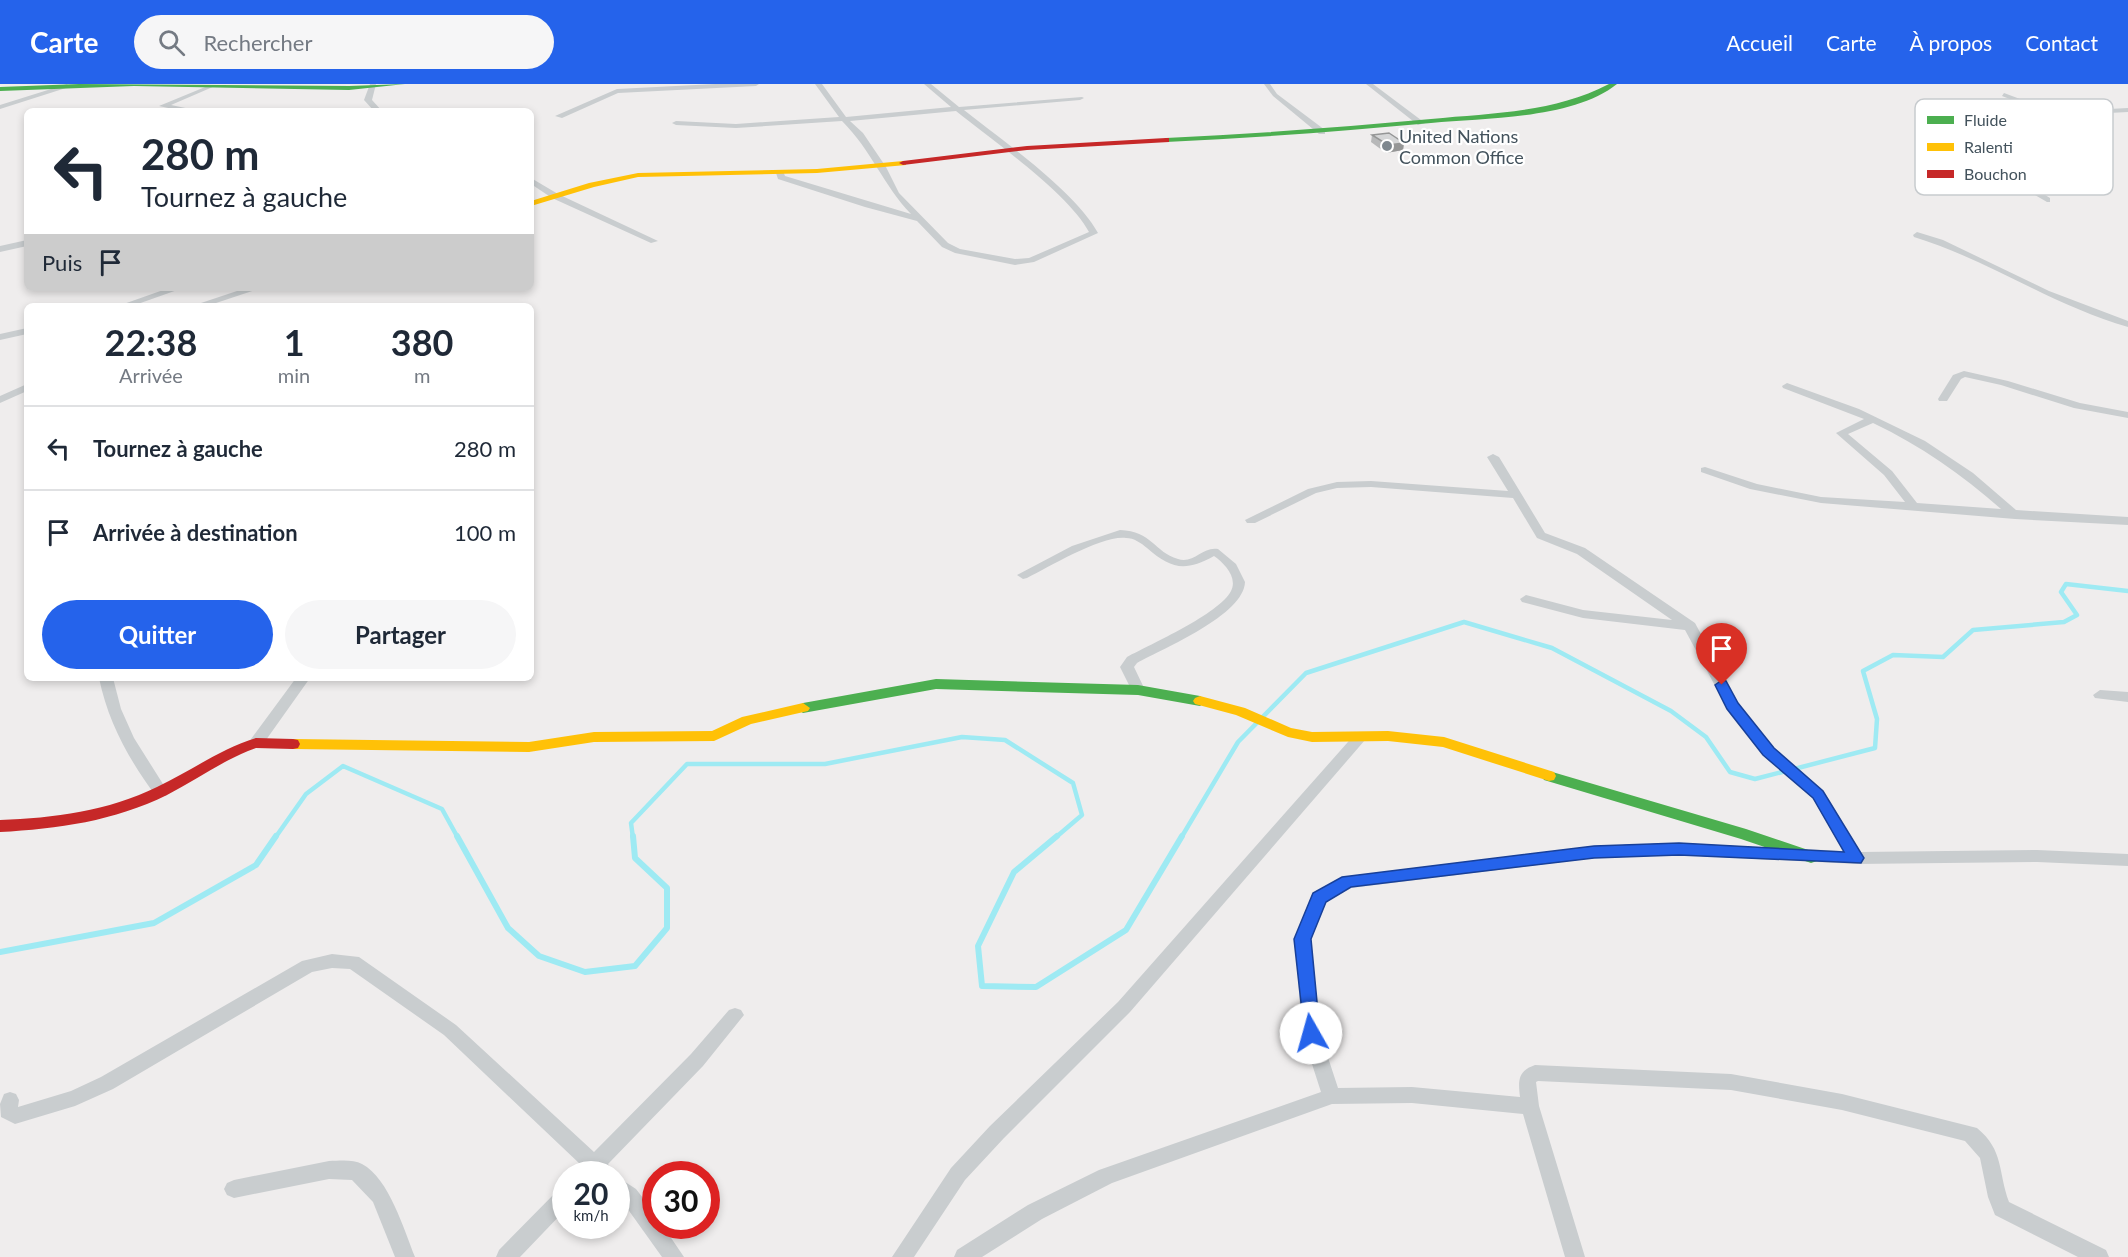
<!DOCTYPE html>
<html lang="fr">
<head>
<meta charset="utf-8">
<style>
	body { margin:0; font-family:Lato,sans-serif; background:#f6f6f7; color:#1f2937; height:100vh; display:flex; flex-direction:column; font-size:22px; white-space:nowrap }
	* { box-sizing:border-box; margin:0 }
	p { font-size:20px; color:#747a83 }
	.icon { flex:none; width:33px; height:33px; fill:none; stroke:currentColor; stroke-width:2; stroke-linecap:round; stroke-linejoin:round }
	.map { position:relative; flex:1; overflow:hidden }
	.side { position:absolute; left:24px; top:219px; width:510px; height:378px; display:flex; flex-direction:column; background:#fff; border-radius:9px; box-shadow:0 3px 9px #0003 }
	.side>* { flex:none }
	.guide { position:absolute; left:24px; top:24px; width:510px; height:183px; border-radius:9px; box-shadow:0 3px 9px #0003; background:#fff; color:#1f2937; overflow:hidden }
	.speed { position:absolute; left:552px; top:1077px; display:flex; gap:12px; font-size:30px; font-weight:700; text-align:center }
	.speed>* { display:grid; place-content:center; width:78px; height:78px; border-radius:50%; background:#fff; box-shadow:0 3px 9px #0003; line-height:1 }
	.speed small { font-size:15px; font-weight:400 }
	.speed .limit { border:9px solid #d22; background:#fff; color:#111 }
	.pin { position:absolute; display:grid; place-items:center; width:51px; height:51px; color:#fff; margin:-62px -26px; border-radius:50% 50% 50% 0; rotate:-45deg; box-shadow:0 0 6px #0007 }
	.pin .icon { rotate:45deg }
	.me { position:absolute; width:66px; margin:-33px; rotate:353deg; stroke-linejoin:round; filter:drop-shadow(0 0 4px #0008) }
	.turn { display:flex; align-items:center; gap:21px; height:126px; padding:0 18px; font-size:27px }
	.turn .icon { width:78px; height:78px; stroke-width:2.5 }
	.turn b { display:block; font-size:42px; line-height:51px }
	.then { display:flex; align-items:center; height:57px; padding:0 18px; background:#0003; gap:12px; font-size:22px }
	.eta { display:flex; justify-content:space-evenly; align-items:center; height:102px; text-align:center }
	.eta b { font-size:36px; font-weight:700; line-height:42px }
	.primary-button { display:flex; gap:12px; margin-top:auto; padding:12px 18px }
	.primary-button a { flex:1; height:69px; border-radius:36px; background:#2563eb; color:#fff; font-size:24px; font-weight:700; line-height:69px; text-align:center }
	.primary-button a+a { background:#f6f6f7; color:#1f2937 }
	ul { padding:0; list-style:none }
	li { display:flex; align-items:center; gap:18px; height:84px; padding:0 18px; border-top:2px solid #e0e1e3 }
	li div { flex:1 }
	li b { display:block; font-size:22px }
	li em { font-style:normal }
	header { display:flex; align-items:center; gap:36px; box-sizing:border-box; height:84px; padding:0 30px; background:#2563eb; color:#fff }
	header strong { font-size:28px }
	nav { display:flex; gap:33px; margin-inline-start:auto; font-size:21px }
	.search { width:420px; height:54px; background:#f6f6f7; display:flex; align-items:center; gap:15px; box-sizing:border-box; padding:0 21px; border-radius:33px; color:#747a83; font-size:22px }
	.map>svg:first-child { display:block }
</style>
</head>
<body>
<header>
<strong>Carte</strong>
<div class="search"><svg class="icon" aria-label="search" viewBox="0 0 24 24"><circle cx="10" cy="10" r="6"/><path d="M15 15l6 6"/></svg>Rechercher</div>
<nav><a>Accueil</a><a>Carte</a><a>À propos</a><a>Contact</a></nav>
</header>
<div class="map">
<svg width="2128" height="1173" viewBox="0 0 2128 1173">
	<rect width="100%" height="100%" fill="#efeded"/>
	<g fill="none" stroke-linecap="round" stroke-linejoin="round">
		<path stroke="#9eeaf3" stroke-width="4.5" d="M1794,685l81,-21 2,-29 -14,-48 30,-16 50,2 30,-27 91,-8 13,-7 -16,-23 5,-8 62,7
			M275,754l31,-44 37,-28 99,43 16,29
			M633,754l-2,-15 56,-59h138l137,-27 43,3 68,43 9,32 -27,23
			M1181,754l57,-96 68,-69 158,-51 88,26 119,63 35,26 24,35 25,7 31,-8"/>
		<path stroke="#9eeaf3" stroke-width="6" d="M457,752l51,92 31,28 46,16 50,-6 32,-38v-40l-32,-30 -2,-22
			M1057,752l-43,36 -36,74 4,40 54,1 90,-57 56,-94
			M0,868l154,-29 102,-58 20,-29"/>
		<path fill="#c9cdcf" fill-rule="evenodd" d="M67,0l2,3 -69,22v-4z
			M370,0h6l-4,16 10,11h-8l-10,-11z
			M715,0h44l-3,2 -138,7 -56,25 -7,-2 62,-27z
			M815,0h7l24,33 105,-10 -27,-23h7l28,23 123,-10 2,1 -4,2 -116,10c39,31 111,81 134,123l-64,29 -19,3 -60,-12 -13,-6 -25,-26 -52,-14 -87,-28 -2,-6 7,-2 2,5 126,38c-28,-29 -39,-63 -69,-93l-106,7 -60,-3 -4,-2 4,-2 60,3 103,-7zM956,27c36,29 112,82 133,121l-60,26 -14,1 -55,-10 -12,-6 -49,-50 -13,-26 -23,-34 -13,-12z
			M1264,0h6l7,10 48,36v4h-6l-46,-38z
			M1366,0h7l52,39 -7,2z
			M210,1l5,1 -44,19 29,6h-18l-23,-5z
			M2004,9l69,26 36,-10 19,-1v4l-19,1 -35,10 -48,6 83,42v4h-6l-87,-44 -56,7 -1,2 11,12 20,9 60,37v4h-3l-63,-37 -20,-9 -13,-16 3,-6 109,-14 -61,-24z
			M531,94l27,16 100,47 -7,2 -99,-45 -21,-14z
			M1917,148l26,8 106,51 79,30v6c-75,-21 -141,-68 -214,-90l-1,-2z
			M27,156v6l-27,6v-6z
			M169,204h14l-51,18h-14z
			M246,204h15l-54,18h-15z
			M27,244v6l-27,6v-6z
			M1964,287l44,10 72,22 48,9v6l-54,-10 -73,-23 -36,-8 -4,2 -14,22h-8l-1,-2 15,-24z
			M1787,299l72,26 66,32 48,32 43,37 112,7v8l-113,-6 -194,-16 -71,-14 -49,-17v-4l4,-1 52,17 64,13 84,5 -21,-27 -48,-42 28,-14 -81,-31 -1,-2zM1873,339c48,23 88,51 128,86l-84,-6 -25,-32 -44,-37z
			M27,300v7l-27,12v-7z
			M1493,370l6,3 46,76 40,15 110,75 43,80 36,45 49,42 37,62 177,-2 91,4v12l-91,-4 -181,2 -177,-9 -85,3 -243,30 -25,14 -15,37 9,94 18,55 74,-1 108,10c-2,-17 -2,-26 15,-32l196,9 111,20 135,34c27,22 21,44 32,74l97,48 3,7h-31l-83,-42 -7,-18 -8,-39 -15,-17 -123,-31 -111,-20 -193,-9 -2,1 3,24 46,151h-20l-42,-143 -111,-11 -80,1 -220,79 -70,36 -60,38h-28l3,-7 71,-45 71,-35 222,-78 -19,-59 -7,-94 18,-45 29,-16 252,-32 85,-3 165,8 -31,-53 -49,-42 -37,-48 -42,-78 -102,-12 -61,-16 -2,-3 6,-4 57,15 89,10 -95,-66 -40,-16 -24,-40 -142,-11 -34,1 -21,5 -61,30h-8l-2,-3 63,-31 29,-7 34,-1 137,10 -21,-34z
			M1120,446c32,1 34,22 58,29 16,5 25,-13 40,-10l18,15 9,18c-1,33 -81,66 -108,81l-3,4 11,23 -7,5 -5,-2 -13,-26 7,-10c24,-13 92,-43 104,-66 7,-14 -7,-28 -17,-35 -29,16 -43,13 -67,-8 -6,-5 -13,-10 -21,-10 -24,-3 -75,28 -99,40l-4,1 -6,-4 55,-29z
			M99,594h14l8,31 13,29 34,54 -2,4h-10c-27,-36 -48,-74 -57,-118z
			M296,594h14l-49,69h-10l-2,-4 2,-4z
			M2100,606l28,2v10l-33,-4 -2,-3z
			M1360,648l5,2 2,3 -2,3 -235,272 -126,126 -39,42 -51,77h-22l59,-89 39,-42 128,-124 237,-268z
			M332,870l27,3 97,68 138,127 97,-98 38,-44 6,-2 6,2 3,5 -41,51 -95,98 6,10h-38l5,-9 -137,-130 -94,-66 -18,-1 -20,4 -199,117 -38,17 -60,18 -14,-7 -1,-13 4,-10 6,-2 6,2 3,6 -1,7 53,-16 30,-14 201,-116z
			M329,1077c10,0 24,-2 33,3 27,14 42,66 53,93h-20l-22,-55 -21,-22 -23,-1 -95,19 -7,-3 -3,-6 3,-6 7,-3z
			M616,1092l20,13 20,26v11h7l21,31h-22l-40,-56 -6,-4z
			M566,1102v23l-46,48h-24l3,-7 60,-61z"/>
		<path fill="#4caf50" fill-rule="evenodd" d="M79,0l270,2 56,-2 -56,6 -215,-4 -134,5v-4z
			M1609,0h8c-44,35 -131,34 -186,39 -88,8 -176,15 -265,19l-4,-2 4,-2c88,-4 177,-11 265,-19 61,-6 122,-6 178,-35z
			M936,595l202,6 62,11 7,5 -7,5 -62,-11 -202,-6 -133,24 -7,-5 7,-5z
			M1549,687l197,58 71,24 2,4 -2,4 -6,2 -70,-24 -197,-59 -2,-4 2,-4z"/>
		<path fill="#ffc107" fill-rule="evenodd" d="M903,77h3v4l-89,8 -179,4 -44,10 -63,19v-5l58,-18 49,-10 179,-4z
			M1200,612l45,12 46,20 21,4 76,-1 56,6 110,35 2,4 -2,4 -5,1 -106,-34 -55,-6 -76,1 -24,-5 -52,-22 -41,-11 -2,-3 2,-3z
			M803,619l7,5 -2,3 -57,13 -37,17 -120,1 -65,10 -236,-3 -5,-1 -2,-4 2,-4 5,-1 236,3 65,-10 118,-1 30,-14z"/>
		<path fill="#c62828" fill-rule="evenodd" d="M1166,54h3v4l-142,8 -124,15 -4,-2 4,-2 124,-15z
			M256,654l37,1 5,1 2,4 -2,4 -5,1 -37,-1 -8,3c-29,12 -54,30 -81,44 -53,26 -109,34 -167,37v-12c54,-2 108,-9 157,-33 34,-16 63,-38 99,-49z"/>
	</g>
	<path fill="#b7b8b9" d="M1372,51l32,8 -1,7 -17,3 -15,-11z"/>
	<path fill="#959696" d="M1404,59l-1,7 -17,3 2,-8z"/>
	<path fill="#d5d6d7" stroke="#959696" stroke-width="1.5" d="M1389,49l15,10 -16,2 -16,-10z"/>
	<path fill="#2563eb" stroke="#184099" stroke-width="1.5" d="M1722,596l4,1 12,22 36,45 49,43 41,67 -3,5 -182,-8 -85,3 -243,29 -25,15 -15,37 9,94 -3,6 -6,2 -6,-2 -11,-100 19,-46 29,-16 252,-31 85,-3 165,9 -31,-54 -50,-43 -36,-46 -12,-24z"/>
	<circle fill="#7f888f" stroke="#fff" stroke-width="2" cx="1387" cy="62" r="6"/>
	<g text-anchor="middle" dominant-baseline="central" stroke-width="4.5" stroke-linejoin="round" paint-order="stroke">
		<g font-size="18" fill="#43525c" stroke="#fff" text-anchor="start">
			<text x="1399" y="52">United Nations<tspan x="1399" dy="21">Common Office</tspan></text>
		</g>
	</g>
	<rect x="1915" y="15" width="198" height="96" rx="9" fill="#fff" stroke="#c7cbce" stroke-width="1.5"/>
	<rect x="1927" y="32" width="27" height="8" fill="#4caf50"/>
	<rect x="1927" y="59" width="27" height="8" fill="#ffc107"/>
	<rect x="1927" y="86" width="27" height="8" fill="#c62828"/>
	<g font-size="16" fill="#43525c">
		<text x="1964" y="42">Fluide</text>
		<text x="1964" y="69">Ralenti</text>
		<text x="1964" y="96">Bouchon</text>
	</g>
</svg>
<div class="speed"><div>20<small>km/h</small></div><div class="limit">30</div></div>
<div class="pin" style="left:1722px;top:601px;background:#d93025"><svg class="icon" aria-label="arrive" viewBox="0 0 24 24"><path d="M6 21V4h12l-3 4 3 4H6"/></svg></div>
<svg class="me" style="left:1311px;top:949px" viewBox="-20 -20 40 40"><circle r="19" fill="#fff"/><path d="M0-13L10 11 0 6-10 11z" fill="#2563eb"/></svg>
<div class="guide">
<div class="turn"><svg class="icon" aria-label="left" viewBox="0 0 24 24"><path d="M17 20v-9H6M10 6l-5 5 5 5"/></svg><div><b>280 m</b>Tournez à gauche</div></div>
<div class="then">Puis<svg class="icon" aria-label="arrive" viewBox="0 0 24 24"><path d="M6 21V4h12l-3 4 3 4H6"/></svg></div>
</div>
<section class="side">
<div class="eta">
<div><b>22:38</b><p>Arrivée</p></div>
<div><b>1</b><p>min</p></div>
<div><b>380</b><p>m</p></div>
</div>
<ul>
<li><svg class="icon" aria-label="left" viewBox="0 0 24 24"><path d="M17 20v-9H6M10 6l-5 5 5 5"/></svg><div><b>Tournez à gauche</b></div><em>280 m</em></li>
<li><svg class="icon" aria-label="arrive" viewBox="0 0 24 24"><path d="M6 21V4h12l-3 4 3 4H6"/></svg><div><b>Arrivée à destination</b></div><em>100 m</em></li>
</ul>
<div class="primary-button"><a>Quitter</a><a>Partager</a></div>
</section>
</div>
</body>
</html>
